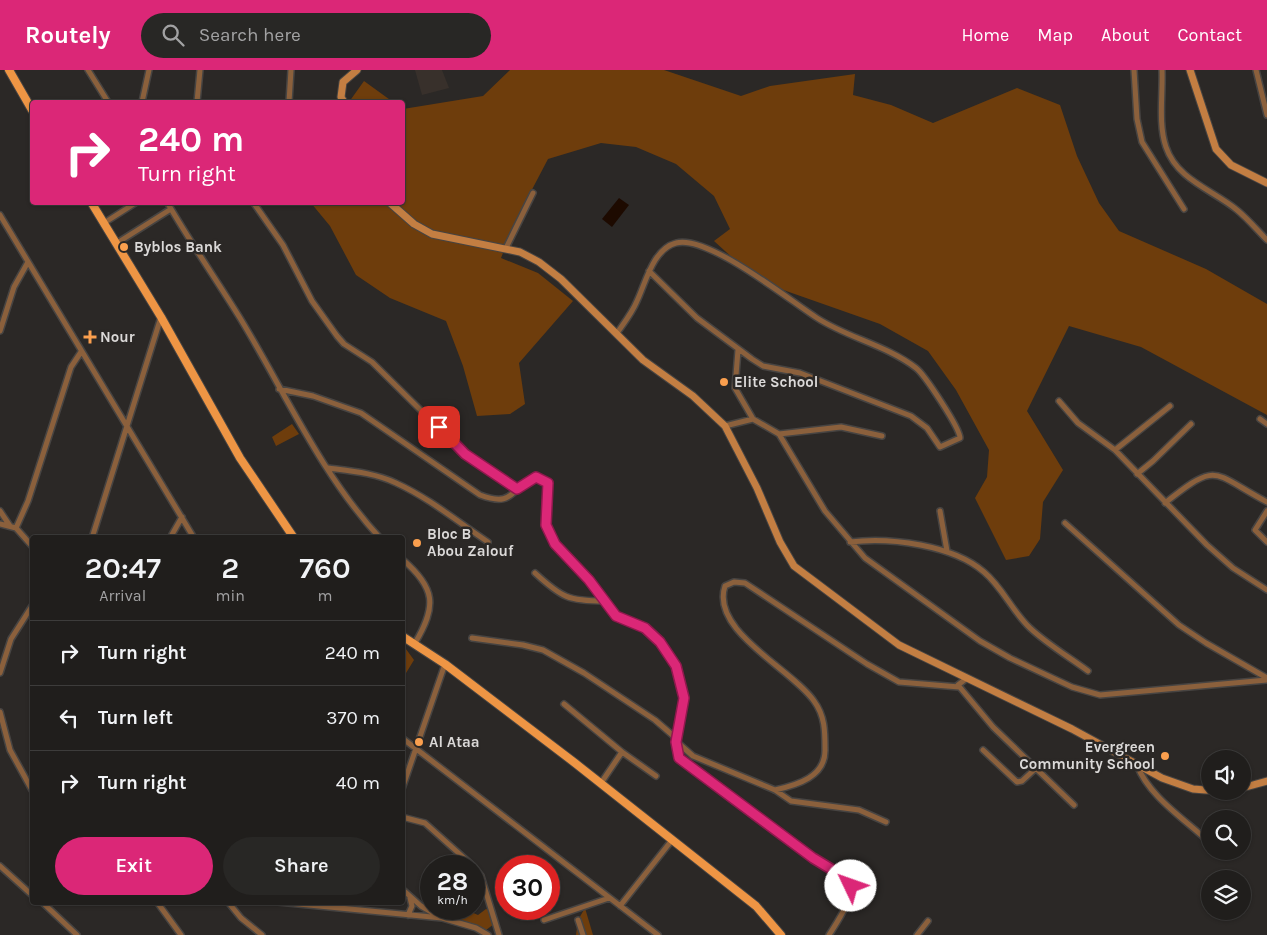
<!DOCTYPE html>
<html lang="en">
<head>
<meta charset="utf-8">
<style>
	body { margin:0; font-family:Karla,sans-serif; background:#282725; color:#f1f3f6; height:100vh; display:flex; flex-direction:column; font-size:19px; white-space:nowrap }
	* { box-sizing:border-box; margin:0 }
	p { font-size:16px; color:#a2a2a3 }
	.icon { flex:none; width:28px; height:28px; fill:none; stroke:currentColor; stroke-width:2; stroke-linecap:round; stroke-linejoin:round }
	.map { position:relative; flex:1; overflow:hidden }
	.details { position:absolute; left:30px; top:465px; width:375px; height:370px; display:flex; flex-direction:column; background:#201e1c; border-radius:5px; box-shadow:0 1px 4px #0004,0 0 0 1px #3d3c3b }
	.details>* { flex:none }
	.top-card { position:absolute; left:30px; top:30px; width:375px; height:105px; border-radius:5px; box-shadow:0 1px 4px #0004,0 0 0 1px #3d3c3b; background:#db2777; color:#fff; overflow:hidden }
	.fabs { position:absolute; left:1201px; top:680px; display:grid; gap:10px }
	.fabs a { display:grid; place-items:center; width:50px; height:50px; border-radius:50%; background:#201e1c; box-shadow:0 1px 4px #0004,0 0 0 1px #3d3c3b; font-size:25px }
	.speed { position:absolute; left:420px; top:785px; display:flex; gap:10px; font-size:25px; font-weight:700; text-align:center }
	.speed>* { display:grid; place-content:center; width:65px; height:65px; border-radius:50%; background:#201e1c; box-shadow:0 1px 4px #0004,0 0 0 1px #3d3c3b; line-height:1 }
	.speed small { font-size:12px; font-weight:400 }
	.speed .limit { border:8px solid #d22; background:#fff; color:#111 }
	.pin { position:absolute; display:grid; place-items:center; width:42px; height:42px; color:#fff; margin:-21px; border-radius:10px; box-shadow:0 2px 8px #0006 }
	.me { position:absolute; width:55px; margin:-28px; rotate:312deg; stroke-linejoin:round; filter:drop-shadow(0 0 4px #0008) }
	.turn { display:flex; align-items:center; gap:18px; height:105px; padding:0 25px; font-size:22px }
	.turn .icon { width:65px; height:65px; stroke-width:2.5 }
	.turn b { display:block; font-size:35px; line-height:42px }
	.eta { display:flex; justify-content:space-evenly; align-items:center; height:85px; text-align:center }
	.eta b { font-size:30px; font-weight:600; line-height:35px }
	.button { display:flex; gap:10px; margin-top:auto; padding:10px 25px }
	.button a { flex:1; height:58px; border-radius:30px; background:#db2777; color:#fff; font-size:20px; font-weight:600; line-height:58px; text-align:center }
	.button a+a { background:#282725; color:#f1f3f6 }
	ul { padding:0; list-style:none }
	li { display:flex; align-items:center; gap:15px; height:65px; padding:0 25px; border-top:1px solid #3d3c3b }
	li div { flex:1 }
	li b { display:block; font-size:19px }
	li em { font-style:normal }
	header { display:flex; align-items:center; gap:30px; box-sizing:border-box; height:70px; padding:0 25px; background:#db2777; color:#fff }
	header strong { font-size:24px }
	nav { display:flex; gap:28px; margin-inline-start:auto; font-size:18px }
	.search { width:350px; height:45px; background:#282725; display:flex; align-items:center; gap:12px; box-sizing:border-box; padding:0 18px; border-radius:28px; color:#a2a2a3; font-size:19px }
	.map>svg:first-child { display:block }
</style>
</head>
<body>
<header>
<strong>Routely</strong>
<div class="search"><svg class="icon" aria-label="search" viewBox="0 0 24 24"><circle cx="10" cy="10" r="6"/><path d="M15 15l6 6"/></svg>Search here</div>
<nav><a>Home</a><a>Map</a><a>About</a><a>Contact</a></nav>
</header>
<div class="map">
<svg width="1267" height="865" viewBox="0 0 1267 865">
	<rect width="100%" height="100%" fill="#2b2826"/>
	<path fill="#38302b" d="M415,0h27l7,18 -27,7z"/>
	<path fill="#6e3d0c" d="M510,0h154l77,26 29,-10 85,-12 -2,21 38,10 42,18 84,-35 43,17 17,51 22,47 20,28 87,38 61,35v111l-126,-68 -72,-21 -42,85 36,59 -20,32 -3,37 -11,17 -23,4 -31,-62 12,-21 2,-27 -33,-60 -28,-39 -48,-27 -122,-43 -44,-40 16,-12 -16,-33 -38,-32 -40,-17 -35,-4 -53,16 -32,61 -15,38 37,15 35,28 -54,62 6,41 -15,10 -33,2 -14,-50 -17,-45 -56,-23 -34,-23 -26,-49 -19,-23 91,-1 1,-93 80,-13z
		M364,11l29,21h-44z
		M292,354l7,10 -23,12 -4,-9z
		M403,575l11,15 -11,18h-1z
		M585,838l8,27h-17l2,-15z
		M464,839l14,6 8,-6 3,1 5,14 -8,6 -27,-11 -2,-6z"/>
	<path fill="#1d0a00" d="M619,128l10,7 -17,22 -10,-8z"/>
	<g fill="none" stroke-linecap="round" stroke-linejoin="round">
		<defs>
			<path id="street" d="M88,0l20,32
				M1134,0l3,49 5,23 42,67
				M1162,0c1,24 -4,54 4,77 11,33 47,43 71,63 11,9 20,20 30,30
				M1256,0l11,45
				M142,32l7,-32
				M197,32l3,-32
				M289,32l2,-32
				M167,132c23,40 49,77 73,116 45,74 80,155 140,220
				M253,132l30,43 29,56 25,35 7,8 28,18 93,92 52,35
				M0,145l194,323
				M104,153l33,-21
				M117,173l54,-34
				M506,178l27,-55
				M0,261l14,-44 14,-25
				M617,263c7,-10 15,-20 20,-32 9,-19 16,-52 39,-58 31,-9 113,57 141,75 31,20 69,27 99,50 8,6 44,60 44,70l-20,9 -13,-19 -16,-12 -111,-43 -37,-7 -11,-7 -55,-41 -48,-47
				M738,280l-3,38 18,31
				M279,319l34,7 48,17 119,82c35,13 29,-7 56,-18l12,6 -3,23 1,19 9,19 34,36 21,30 12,9 23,9 15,14 15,24 9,32 -8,44 3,16 134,100 36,22c7,16 -12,42 -20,55
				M1059,331l19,22 37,27 92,95 26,23 34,22
				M1260,349l7,5
				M725,356l28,-7 26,15 46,77 40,47 115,83 30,17 62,29 28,8 167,-15
				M779,364l62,-7 41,9
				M1115,380l55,-44
				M328,398c23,3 47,5 68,15 33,15 62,39 92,59
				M1137,404l16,-13 38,-37
				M1165,433c54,-43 47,-30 102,-1
				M0,441l10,15
				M940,441l7,40
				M1267,441l-12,19 12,12
				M1065,453l114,102 27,18 61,35
				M0,454l16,4 16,18
				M16,458l12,-27 43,-134 10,-15
				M92,468l69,-221
				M170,468l12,-21
				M850,472c40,-5 103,3 134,30 19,16 28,39 46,56 17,16 39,29 58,43
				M402,489c34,29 35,47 13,84
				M535,503c27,25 34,28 69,28
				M472,568l51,7 20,5 41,23 71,47 22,19
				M0,603l11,-34 21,-33
				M967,608l-9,7 35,42 81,78
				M564,634l58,48
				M0,642l10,38 22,40
				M402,668l256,197
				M677,672l16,14 82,34 16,11 68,9 27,12
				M983,680l34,32 5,-1 13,-12
				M1137,695c12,32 49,55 73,78
				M601,713l21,-31 34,24
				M402,719l43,-125
				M775,720c22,-5 51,-13 50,-41 0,-18 0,-33 -11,-48 -22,-32 -104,-70 -89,-115l9,-4 11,1 122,81 32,18 60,5
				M402,747l23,6 48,43
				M1218,781l3,3
				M0,796l32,29
				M474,797l7,9 18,59
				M402,819l19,17 19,11
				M42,832l35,33
				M157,832l24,33
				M228,832l13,16 21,17
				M278,832l164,16 34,10 12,7
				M620,836l52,-66
				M408,845l4,-9 -2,-8
				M544,850l65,-22
				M578,850l5,15
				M917,865l11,-14"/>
			<path id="secondary" d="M1190,0l26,79 15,16 36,18
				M344,32l-3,-5 2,-15 14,-12
				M389,132l25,22 18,10 88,18 19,10 22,17 82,81 50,36 32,30 32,62 23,54 14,24 105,79 173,84 90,49 31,11 25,2
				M1242,718l25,-7"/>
			<path id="primary" d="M9,0l23,40
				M91,132l70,115 79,141 54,80
				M402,566l43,28 130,99 181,143 25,29"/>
		</defs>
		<use href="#street" stroke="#474442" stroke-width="8"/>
		<use href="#secondary" stroke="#474442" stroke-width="9"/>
		<use href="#primary" stroke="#474442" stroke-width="10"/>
		<use href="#street" stroke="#8b603c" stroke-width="5"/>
		<use href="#secondary" stroke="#c37e42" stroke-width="7"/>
		<use href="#primary" stroke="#ee9544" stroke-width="8"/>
	</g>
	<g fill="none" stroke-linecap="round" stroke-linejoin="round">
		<defs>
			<path id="route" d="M439,357l26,27 52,35 19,-12 12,6 -2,42 9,19 34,36 27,36 29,12 15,14 16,24 8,32 -8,44 3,16 134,100 33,20 5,8"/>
		</defs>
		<use href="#route" stroke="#8e194d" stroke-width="12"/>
		<use href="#route" stroke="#db2777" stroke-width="9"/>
	</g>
	<g fill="#fa9f4e" stroke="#2b2826" stroke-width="2">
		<circle cx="124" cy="177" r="5"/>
		<path d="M87.5 259.5h5v5h5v5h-5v5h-5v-5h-5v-5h5z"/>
		<circle cx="724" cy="312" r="5"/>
		<circle cx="417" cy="473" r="5"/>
		<circle cx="419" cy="672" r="5"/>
		<circle cx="1165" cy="686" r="5"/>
	</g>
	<g text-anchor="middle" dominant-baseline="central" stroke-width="5" stroke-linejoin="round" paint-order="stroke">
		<g font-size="15" font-weight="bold" fill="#dbd9d8" stroke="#2b2826" text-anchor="start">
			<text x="134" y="177">Byblos Bank</text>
			<text x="100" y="267">Nour</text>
			<text x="734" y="312">Elite School</text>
			<text x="427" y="464">Bloc B<tspan x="427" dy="17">Abou Zalouf</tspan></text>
			<text x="429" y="672">Al Ataa</text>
			<text x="1155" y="677" text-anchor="end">Evergreen<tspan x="1155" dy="17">Community School</tspan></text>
		</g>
	</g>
</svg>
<div class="fabs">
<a><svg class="icon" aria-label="sound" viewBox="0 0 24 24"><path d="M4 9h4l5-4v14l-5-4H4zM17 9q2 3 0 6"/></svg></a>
<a><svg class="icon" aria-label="search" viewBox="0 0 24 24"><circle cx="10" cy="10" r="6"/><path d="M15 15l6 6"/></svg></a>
<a><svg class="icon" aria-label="layers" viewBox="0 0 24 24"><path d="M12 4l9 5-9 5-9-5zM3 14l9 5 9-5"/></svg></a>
</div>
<div class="speed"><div>28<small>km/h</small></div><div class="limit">30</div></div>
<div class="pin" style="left:439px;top:357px;background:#d93025"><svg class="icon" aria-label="arrive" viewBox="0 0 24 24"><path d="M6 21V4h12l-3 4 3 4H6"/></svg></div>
<svg class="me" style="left:851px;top:816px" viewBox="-20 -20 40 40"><circle r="19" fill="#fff"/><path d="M0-13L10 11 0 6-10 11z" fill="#db2777"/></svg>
<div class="top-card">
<div class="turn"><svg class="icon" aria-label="right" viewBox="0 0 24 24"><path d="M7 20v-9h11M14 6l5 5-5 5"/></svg><div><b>240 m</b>Turn right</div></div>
</div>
<section class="details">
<div class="eta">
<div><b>20:47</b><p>Arrival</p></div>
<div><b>2</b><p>min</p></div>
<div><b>760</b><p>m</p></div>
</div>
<ul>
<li><svg class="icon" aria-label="right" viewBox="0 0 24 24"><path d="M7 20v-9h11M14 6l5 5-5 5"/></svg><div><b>Turn right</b></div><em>240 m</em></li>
<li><svg class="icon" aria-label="left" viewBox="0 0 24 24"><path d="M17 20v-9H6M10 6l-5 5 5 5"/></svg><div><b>Turn left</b></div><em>370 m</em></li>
<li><svg class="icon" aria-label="right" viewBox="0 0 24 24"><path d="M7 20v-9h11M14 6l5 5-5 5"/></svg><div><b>Turn right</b></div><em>40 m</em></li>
</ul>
<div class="button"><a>Exit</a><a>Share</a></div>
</section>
</div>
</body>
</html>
